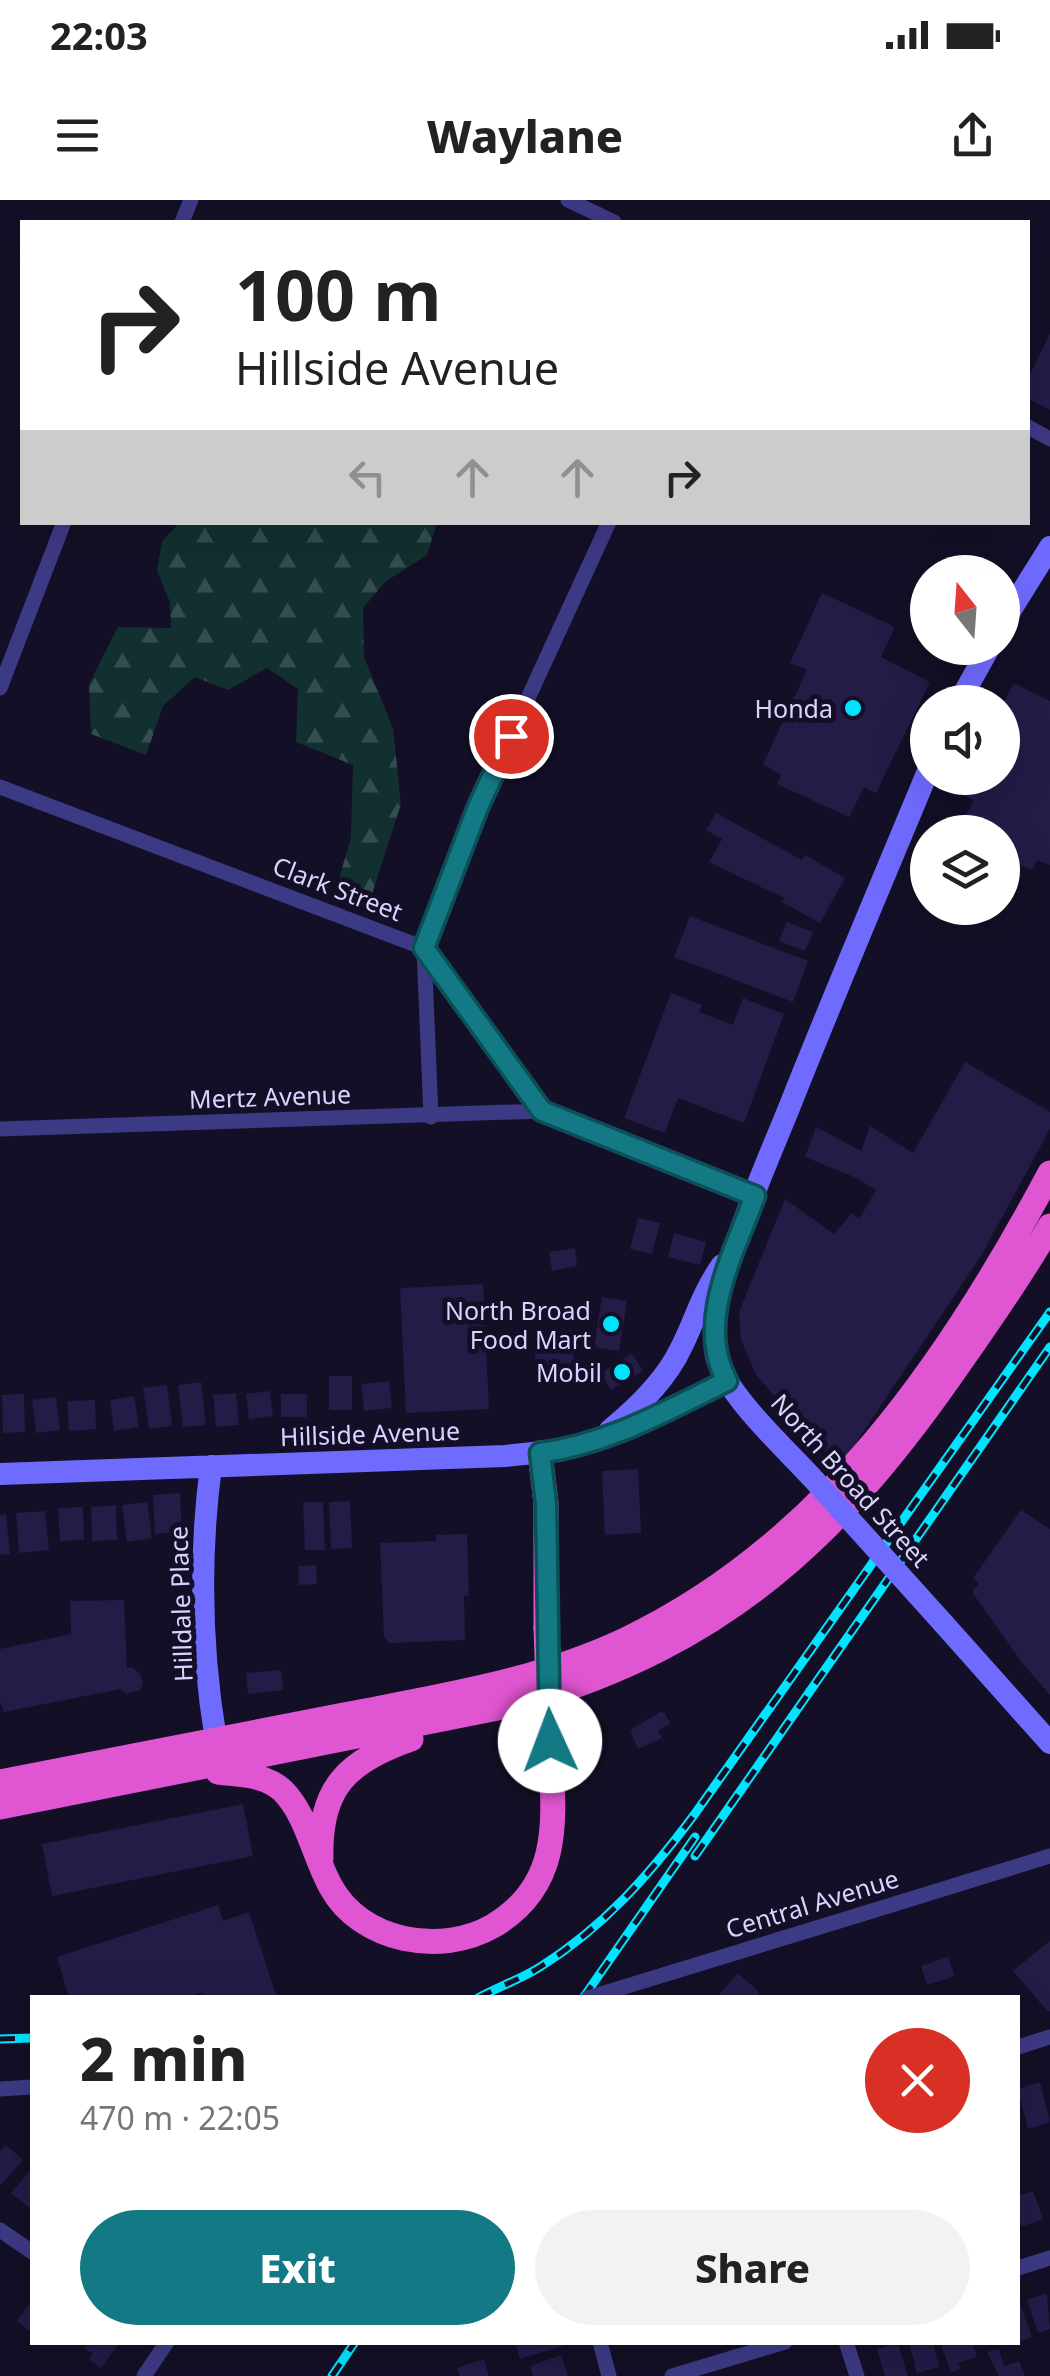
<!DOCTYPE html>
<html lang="en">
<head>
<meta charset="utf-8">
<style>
	body { margin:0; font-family:"Noto Sans",sans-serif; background:#f2f2f2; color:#222; height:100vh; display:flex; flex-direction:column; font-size:38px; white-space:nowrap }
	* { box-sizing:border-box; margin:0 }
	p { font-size:32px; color:#767676 }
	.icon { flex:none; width:55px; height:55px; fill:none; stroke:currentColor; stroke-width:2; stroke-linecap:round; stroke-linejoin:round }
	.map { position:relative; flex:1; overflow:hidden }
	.drawer { position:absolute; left:30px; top:1795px; width:990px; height:350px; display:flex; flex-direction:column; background:#fff; border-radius:0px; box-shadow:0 10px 40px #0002 }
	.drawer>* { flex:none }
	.guide { position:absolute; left:20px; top:20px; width:1010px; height:305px; border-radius:0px; box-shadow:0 10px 40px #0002; background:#fff; color:#222; overflow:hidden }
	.needle { width:65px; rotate:343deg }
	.controls { position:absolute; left:910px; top:355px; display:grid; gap:20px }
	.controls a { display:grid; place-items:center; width:110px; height:110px; border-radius:50%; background:#fff; box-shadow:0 10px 40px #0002; font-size:50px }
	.pin { position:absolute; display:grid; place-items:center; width:85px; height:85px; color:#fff; margin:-42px; border:5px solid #fff; border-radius:50%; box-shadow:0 2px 10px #0007 }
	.me { position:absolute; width:110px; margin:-55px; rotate:358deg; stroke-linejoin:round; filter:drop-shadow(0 0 8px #0008) }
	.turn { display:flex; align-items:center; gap:35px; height:210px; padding:0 50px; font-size:45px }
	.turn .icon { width:130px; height:130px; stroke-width:2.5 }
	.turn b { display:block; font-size:70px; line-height:85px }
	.lanes { display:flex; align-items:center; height:95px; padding:0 50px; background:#0003; justify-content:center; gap:50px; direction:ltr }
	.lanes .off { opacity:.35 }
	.round { display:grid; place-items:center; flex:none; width:105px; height:105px; border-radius:52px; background:#f2f2f2 }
	.summary { display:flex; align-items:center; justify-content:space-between; height:170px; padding:0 50px }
	h1 { font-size:60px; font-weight:800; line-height:75px }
	.action { display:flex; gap:20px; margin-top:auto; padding:20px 50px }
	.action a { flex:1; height:115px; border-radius:60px; background:#137a85; color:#fff; font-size:40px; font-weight:800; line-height:115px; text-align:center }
	.action a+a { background:#f2f2f2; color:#222 }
	.status { display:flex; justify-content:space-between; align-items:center; height:70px; padding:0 50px; background:#fff; direction:ltr }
	.status svg { height:28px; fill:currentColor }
	header { display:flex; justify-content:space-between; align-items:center; height:130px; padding:0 50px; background:#fff; font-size:45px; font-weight:800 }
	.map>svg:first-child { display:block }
</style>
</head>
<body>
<div class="status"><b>22:03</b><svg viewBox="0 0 49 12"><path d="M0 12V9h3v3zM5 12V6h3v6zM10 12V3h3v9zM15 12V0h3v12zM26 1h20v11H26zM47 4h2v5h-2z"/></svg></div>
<header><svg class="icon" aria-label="menu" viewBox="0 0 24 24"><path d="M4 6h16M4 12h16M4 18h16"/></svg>Waylane<svg class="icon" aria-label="share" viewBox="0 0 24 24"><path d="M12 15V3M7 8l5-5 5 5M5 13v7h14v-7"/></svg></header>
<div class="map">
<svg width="1050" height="2176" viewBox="0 0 1050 2176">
	<defs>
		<pattern id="forest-firs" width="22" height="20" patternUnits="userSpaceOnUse" patternTransform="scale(2.5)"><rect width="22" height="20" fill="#12302f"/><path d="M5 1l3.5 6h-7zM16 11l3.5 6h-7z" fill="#344d4e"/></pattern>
	</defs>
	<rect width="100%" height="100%" fill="#130f26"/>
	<path fill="url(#forest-firs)" d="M179,323h258l-10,32 -42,27 -22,26 1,49 29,71 8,76 -30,93 -34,-11 14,-49 2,-72 -57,-23 2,-53 -31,-21 -39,22 -33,-13 -32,29 -17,49 -55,-21 -2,-50 29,-57 53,1 -1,-26 -13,-31 5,-30z"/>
	<path fill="#241b47" d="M1050,133v77l-22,-11v-20z
		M822,393l73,34 -14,30 49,25 -54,111 -12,-6 -15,30 -72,-33 4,-9 -18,-11 44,-94 -17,-7z
		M1014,483l36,18v164l-13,-5 -5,10 -30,-13v-25h-45l17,-32 -16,-7 8,-15h36v-73z
		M716,613l86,47 3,-5 40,23 -25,45 -38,-21 2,-4 -75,-36 13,-23 -16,-9z
		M690,716l118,45 -15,41 -119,-45z
		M787,722l26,10 -8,19 -26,-10z
		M671,793l31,12 -3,7 34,13 10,-27 41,16 -40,109 -66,-25 -13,35 -41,-15z
		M965,862l85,50v17l-69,127 -142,212 -83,-93 -15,-35 -2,-28 46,-113 49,35 18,-21 7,6 17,-29 -22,-13 -49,-20 11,-30 45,24 9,-25 43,27z
		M638,1018l22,5 -8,31 -22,-5z
		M674,1033l32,9 -6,23 -32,-8z
		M575,1048l2,18 -25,5 -3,-19z
		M483,1084l6,125 -83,4 -6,-125z
		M602,1097l25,4 -8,50 -25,-4z
		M572,1130l2,38 -38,2 -2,-38z
		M632,1154l11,17 -32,19 -11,-17z
		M329,1176h23v34h-23z
		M389,1181l3,27 -28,3 -3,-27z
		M201,1182l5,43 -23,2 -5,-42z
		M167,1185l5,41 -23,3 -6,-41z
		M270,1191l3,25 -24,3 -3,-25z
		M236,1193l3,32 -23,2 -3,-32z
		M24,1194l1,38 -22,1 -1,-38z
		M281,1194h26v23h-26z
		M134,1196l5,31 -25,4 -4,-31z
		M56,1197l4,33 -24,3 -4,-33z
		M95,1200l1,29 -27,2 -2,-30z
		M638,1269l3,64 -36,2 -3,-64z
		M180,1293l2,39 -27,2 -2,-39z
		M350,1301l2,47 -21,1 -2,-47z
		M147,1302l5,36 -25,4 -5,-37z
		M303,1302h20l2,48h-20z
		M116,1305l1,35 -25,1 -1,-34z
		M83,1307l1,33 -24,1 -2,-33z
		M1021,1310l29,19v166l-27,-31 -51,-72 7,-9 -6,-5z
		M45,1311l4,39 -30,3 -3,-40z
		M6,1314l4,40 -10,1v-40z
		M467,1334l2,61 -5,1 1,44 -75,3 -6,-6 -4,-94 56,-2 -1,-6z
		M316,1365l1,19 -18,1 -1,-19z
		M124,1400l3,68h6l7,6 3,9 -3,7 -14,4 -5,-5 -117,23 -4,-10v-53l71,-15 -1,-33z
		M281,1470l2,20 -35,4 -2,-21z
		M660,1512l5,1 5,11 -12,6 4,8 -24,11 -8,-19z
		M243,1604l10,52 -201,40 -10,-52z
		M218,1705l5,16 26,-9 28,86h-73l-1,-6 -18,6h-116l-12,-41z
		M1050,1741v70l-2,1 -35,-41z
		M948,1757l7,19 -28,9 -6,-19z
		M738,1773l21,19 -5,6h-38z
		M1040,1882l10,40 -22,7 -10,-40z
		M6,1945l17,15 -23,26v-35z
		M32,1968v39l-1,2 -20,-16z
		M1033,1991l10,28 -22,8 -3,-31z
		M1047,2093l3,36 -12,4 -11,-33z
		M1018,2097l14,40 -14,5z
		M32,2100v33l-15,-12z
		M88,2142h26l4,3 -17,23 -12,-9 4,-5 -9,-6z
		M518,2142h54v1l-52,16 -5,-16z
		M909,2142h24l6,25 -22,6z
		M940,2142h32l5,15 -19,6 3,6 -10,3z
		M898,2143l10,33h-23l-8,-27z
		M999,2149l5,17 15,-5 6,15h-26l-12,-24z
		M561,2155l7,21h-35l-3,-10z
		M484,2159l5,17h-29l-3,-8z"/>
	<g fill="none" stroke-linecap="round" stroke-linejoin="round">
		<path stroke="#3d3a85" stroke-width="15" d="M568,0l46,22
			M182,22l9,-22
			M1028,227l22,12
			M0,488l64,-166
			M0,587l424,161 118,163 213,85
			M431,917l-7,-169 54,-141 131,-285
			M0,929l542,-18
			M859,1715l191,-59
			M1018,1847l32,-10
			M0,1889l32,-2
			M0,2030l32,22
			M1018,2068l32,-10
			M600,2142l9,34
			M846,2142l11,34
			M144,2176l23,-34
			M672,2176l113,-34"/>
		<path stroke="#6f6bff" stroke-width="22" d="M1002,424l48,-77
			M959,502l30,-54
			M610,1230c27,-22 56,-50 71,-82 15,-30 21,-55 41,-83
			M211,1266c-12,91 -10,184 5,274
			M0,1274l505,-18 57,-6 34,-9 40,-15 91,-45
			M815,1281c-27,-30 -90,-87 -99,-125 -13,-55 53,-197 75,-253 44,-111 91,-221 137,-332
			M943,1423l107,120"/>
		<path stroke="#e055d1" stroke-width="25" d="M540,1253l6,50v125
			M218,1572c22,3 47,2 65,19 24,24 31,66 48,96 30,55 110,69 162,39 73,-43 60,-114 57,-185
			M0,1582c116,-23 233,-45 349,-68 93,-18 189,-33 276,-74 199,-95 324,-278 425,-467
			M0,1607l522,-104c207,-60 321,-170 440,-343 31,-44 61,-88 88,-134
			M321,1658c-2,-71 27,-97 90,-119"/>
		<defs>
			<path id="rail" d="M695,1656l355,-509
				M478,1798c20,-11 43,-19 62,-31 64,-40 110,-93 154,-152l356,-503
				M583,1798l112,-161
				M0,1839l32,-1
				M332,2176l23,-34"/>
		</defs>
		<use href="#rail" stroke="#00e5ff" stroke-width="9"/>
		<use href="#rail" stroke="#130f26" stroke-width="5" stroke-dasharray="15" stroke-linecap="butt"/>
		<path stroke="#3d3a85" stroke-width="15" d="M588,1798l271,-83"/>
		<path stroke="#6f6bff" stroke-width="22" d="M815,1281l128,142"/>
		<path stroke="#e055d1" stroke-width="25" d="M546,1428l4,113"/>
	</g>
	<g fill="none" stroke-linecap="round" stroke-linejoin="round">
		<defs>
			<path id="route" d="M511,536l-33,71 -54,141 118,163 213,85c-21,57 -60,126 -28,185 -61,30 -119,63 -187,72l6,50 4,238"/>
		</defs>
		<use href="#route" stroke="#0c4f56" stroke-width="25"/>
		<use href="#route" stroke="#137a85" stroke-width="18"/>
	</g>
	<g fill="#00e5ff" stroke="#130f26" stroke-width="4">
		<circle cx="853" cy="508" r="10"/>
		<circle cx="611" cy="1124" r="10"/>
		<circle cx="622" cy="1172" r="10"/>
	</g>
	<g text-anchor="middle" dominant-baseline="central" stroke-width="10" stroke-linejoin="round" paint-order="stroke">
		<g font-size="25" fill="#d9d4ff" stroke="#130f26" text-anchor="end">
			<text x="833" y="508">Honda</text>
			<text x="591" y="1110">North Broad<tspan x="591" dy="29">Food Mart</tspan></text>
			<text x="602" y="1172">Mobil</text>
		</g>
		<g font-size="25" fill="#d9d4ff" stroke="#130f26">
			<text transform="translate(338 688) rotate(21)">Clark Street</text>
			<text transform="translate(270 896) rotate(-2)">Mertz Avenue</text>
			<text transform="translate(370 1233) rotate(-2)">Hillside Avenue</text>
			<text transform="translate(851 1280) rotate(48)">North Broad Street</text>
			<text transform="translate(180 1404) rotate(-92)">Hilldale Place</text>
			<text transform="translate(812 1703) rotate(-17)">Central Avenue</text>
		</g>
	</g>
</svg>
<div class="controls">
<a><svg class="needle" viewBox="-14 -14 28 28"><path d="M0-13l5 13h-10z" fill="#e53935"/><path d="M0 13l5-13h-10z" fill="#767676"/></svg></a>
<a><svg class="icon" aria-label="sound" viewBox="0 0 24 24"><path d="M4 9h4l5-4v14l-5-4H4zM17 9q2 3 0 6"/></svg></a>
<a><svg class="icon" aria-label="layers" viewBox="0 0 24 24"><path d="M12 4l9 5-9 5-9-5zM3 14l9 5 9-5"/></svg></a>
</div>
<div class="pin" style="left:511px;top:536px;background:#d93025"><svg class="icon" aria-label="arrive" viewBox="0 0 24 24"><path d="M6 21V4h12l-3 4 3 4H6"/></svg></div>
<svg class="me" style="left:550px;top:1541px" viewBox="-20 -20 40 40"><circle r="19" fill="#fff"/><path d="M0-13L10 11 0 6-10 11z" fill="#137a85"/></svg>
<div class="guide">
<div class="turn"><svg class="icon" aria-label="right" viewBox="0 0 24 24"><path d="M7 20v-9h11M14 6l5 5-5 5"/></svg><div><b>100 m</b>Hillside Avenue</div></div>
<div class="lanes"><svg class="icon off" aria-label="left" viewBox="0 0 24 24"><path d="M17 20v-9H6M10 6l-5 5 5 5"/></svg><svg class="icon off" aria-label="ahead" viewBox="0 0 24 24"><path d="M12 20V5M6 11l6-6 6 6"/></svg><svg class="icon off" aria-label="ahead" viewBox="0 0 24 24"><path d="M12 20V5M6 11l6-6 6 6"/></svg><svg class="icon" aria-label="right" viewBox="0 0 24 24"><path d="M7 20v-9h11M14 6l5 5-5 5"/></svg></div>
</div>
<section class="drawer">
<div class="summary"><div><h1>2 min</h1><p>470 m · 22:05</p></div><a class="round" style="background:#d93025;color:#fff"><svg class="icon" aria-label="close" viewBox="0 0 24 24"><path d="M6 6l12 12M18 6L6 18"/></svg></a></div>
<div class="action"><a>Exit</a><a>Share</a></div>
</section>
</div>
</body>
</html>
